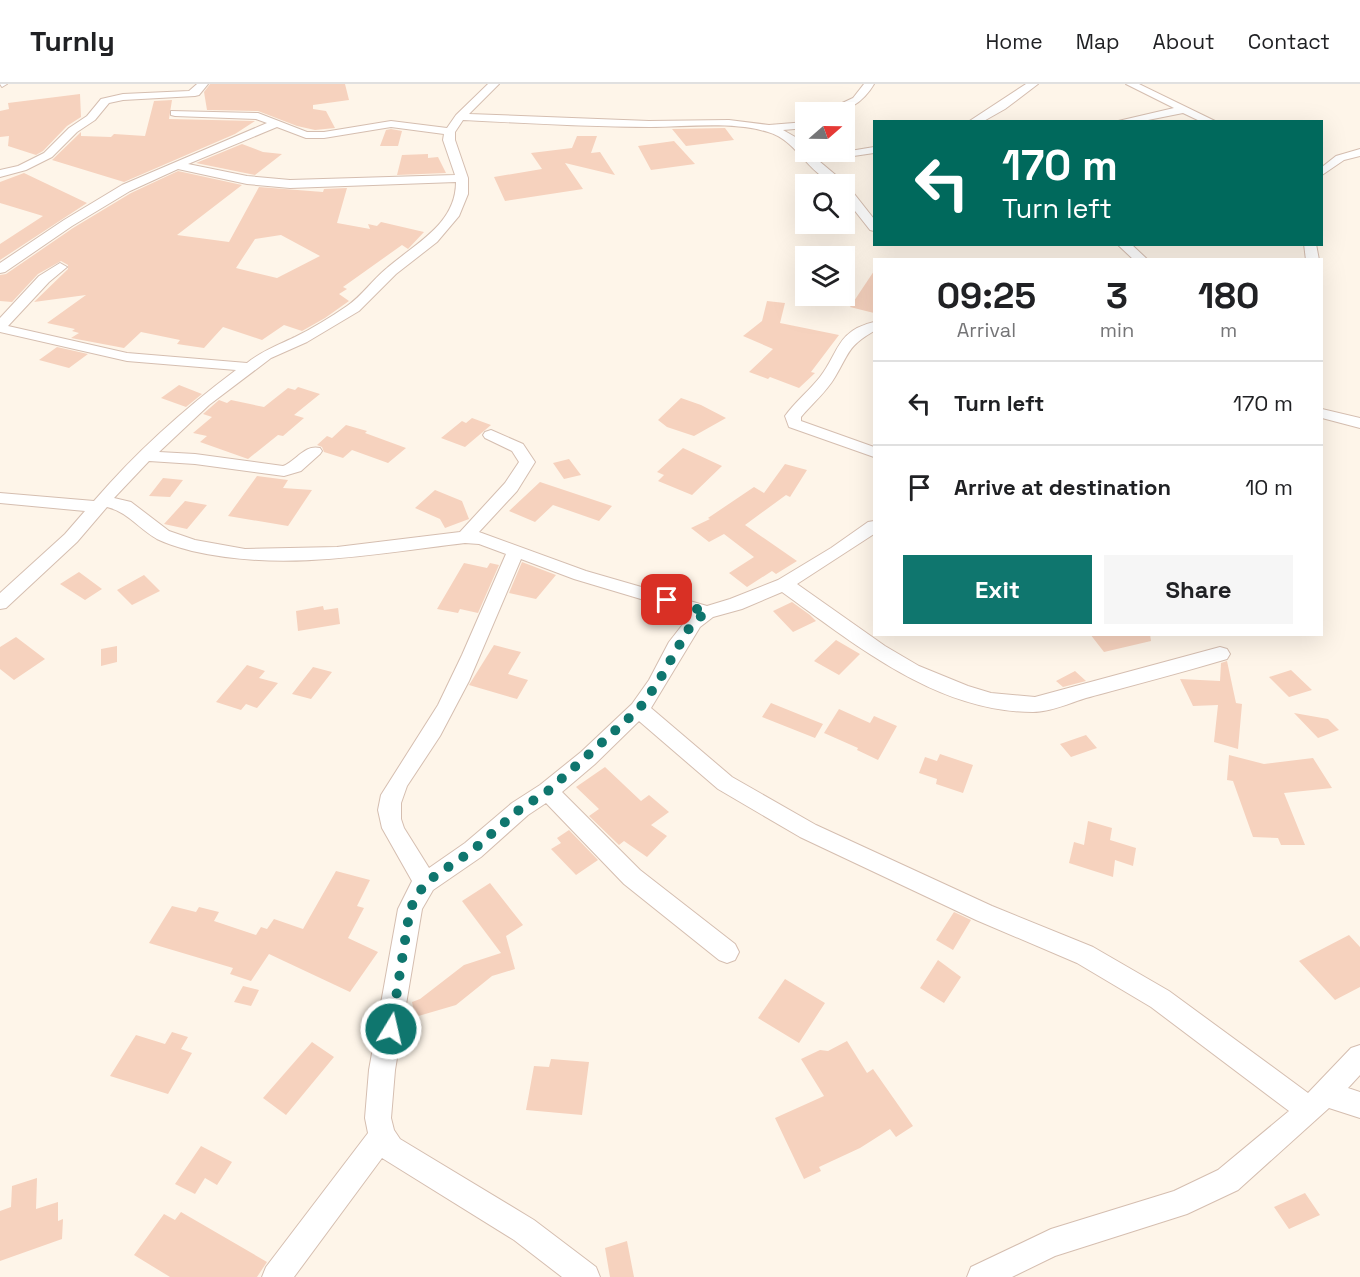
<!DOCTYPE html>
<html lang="en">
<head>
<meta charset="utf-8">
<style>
	body { margin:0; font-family:"Space Grotesk",sans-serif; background:#f6f6f6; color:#202124; height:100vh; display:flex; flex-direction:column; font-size:22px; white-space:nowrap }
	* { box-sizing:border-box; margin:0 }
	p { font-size:20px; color:#757577 }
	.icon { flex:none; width:33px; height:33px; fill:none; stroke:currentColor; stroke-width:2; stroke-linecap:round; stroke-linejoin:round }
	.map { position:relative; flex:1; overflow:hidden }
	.panel { position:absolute; left:873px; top:174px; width:450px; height:378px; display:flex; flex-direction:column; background:#fff; border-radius:0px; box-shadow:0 6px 24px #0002 }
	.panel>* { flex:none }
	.top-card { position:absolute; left:873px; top:36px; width:450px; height:126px; border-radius:0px; box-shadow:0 6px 24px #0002; background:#00695c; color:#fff; overflow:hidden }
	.needle { width:39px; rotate:70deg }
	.buttons { position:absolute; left:795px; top:18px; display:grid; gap:12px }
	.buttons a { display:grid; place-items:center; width:60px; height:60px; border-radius:0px; background:#fff; box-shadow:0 6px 24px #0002; font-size:30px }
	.pin { position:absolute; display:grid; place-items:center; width:51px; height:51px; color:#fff; margin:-26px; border-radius:12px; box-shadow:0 3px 9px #0006 }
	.me { position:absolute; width:66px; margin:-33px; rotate:9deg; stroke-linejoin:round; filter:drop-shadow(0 0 4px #0008) }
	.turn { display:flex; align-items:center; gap:21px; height:126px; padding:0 30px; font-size:27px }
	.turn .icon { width:78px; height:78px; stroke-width:2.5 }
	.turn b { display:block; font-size:42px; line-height:51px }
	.eta { display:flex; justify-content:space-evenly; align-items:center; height:102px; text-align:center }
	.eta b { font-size:36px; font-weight:700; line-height:42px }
	.cta { display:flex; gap:12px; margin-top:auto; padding:12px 30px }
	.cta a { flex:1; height:69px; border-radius:0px; background:#0f766e; color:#fff; font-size:24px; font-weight:700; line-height:69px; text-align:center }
	.cta a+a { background:#f6f6f6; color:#202124 }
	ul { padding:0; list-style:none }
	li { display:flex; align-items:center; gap:18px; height:84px; padding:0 30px; border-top:2px solid #e0e0e0 }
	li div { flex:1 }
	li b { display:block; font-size:22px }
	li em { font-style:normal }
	header { display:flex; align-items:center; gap:36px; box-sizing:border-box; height:84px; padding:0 30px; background:#fff; border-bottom:2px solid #e0e0e0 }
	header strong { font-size:28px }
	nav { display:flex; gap:33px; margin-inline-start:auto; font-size:21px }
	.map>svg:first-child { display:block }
</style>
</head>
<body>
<header>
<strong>Turnly</strong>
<nav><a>Home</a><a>Map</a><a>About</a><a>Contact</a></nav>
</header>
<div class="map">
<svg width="1360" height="1193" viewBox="0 0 1360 1193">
	<rect width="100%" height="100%" fill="#fef5e9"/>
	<path fill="#f6d2be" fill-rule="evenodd" d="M210,0h135l4,16 -36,5v4l13,2 9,17 -20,2 -18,-4 -39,-15 -51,-1 -3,-18z
		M80,10l1,23 -14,9 -24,25 -7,4 -28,-9 1,-10 -9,1v-26l9,-2 -1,-6z
		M172,16l-3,19 86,2 -20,13 -111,48 -72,-22 29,-28v4l30,1 3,-3 31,2 9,-35z
		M725,44l9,12 -48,6 -14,-17z
		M391,45l11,2 -4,15h-18l6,-16z
		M577,52h20l-6,17 9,-1 15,23 -50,-12 18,26 -78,12 -11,-24 48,-8 -11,-16 41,-5z
		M674,57l21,23 -44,6 -13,-24z
		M242,60l21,8 19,2 -27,21 -59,-12z
		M428,70v4l10,-1 8,16 -49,2 5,-20z
		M178,87l64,14 -65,50 52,7 30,-55 64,5 1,-3 23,-1 -10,35 33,6 -2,-5 9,2 4,-4 43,10 -16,17 -6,-4 -59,42 4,2 -8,5 10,7 -24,17 -23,13 -18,-6 -22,15 -39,-13 -19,21 -27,-4 3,-4 -39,-8 -17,16 -53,-10 8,-5 -7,-2 3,-2 -28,-6 39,-28 -52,7 34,-33v-4l-7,-4 -23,13 -26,28 -12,-1v-26l6,-1 67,-46 58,-35zM281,151l39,21 -43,22 -41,-10 19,-29z
		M24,89l63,30 -87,57v-16l43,-28 -43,-13v-21z
		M874,187v42l-24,-6z
		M767,217l18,2 -5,20 59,12 -28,37 4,1 -16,15 -29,-11 -2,2 -19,-7 24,-23 -30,-13 19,-15z
		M57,263l31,7 -19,14 -30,-8z
		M179,301l23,9 -16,13 -25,-9z
		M298,303l22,7 -26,21 10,3 -21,18 -5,-1 -30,24 -48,-17 7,-6 -14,-3 19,-16 -9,-3 16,-14 8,3 4,-3 33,7 24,-19 7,2z
		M681,314l20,7 25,13 -32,18 -27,-9 -9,-7z
		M472,334l19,7 -26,22 -24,-9 21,-17 4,2z
		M346,341l21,6 -2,2 41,15 -18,15 -36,-13 -9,8 -19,-6 -2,-5 -5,-2 10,-9 5,2z
		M683,364l39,18 -30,29 -34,-14 6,-6 -7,-3z
		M569,375l12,16 -17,4 -11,-16z
		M785,380l22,6 -17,27 -4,-2 -41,30 52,36 -21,13 -4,-3 -25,16 -18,-14 25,-16 -30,-23 -15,8 -18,-14 19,-9 -2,-1 46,-31 10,6z
		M257,392l31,4 -5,8 29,2 -24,36 -60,-10z
		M163,394l20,2 -13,17 -21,-1z
		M540,398l72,24 -13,15 -46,-16 -18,17 -26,-11z
		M435,406l27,11 7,18 -24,9 -5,-9 -25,-11z
		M185,417l22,4 -20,24 -23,-5z
		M522,478l34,13 -20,24 -27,-6z
		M464,479l23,5 3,-5 9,2 -21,48 -18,-4 -2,4 -21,-4z
		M79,488l23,17 -17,11 -25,-16z
		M144,491l16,16 -28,14 -15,-15z
		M792,518l18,13 6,6 -23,11 -20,-21z
		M323,522l1,4 14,-2 2,16 -42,7 -2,-20z
		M1090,550h60l1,7 -47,11z
		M16,553l29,22 -31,21 -14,-11v-22z
		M836,556l24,14 -21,21 -25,-14z
		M494,561l27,7 -13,22 20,6 -11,19 -48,-14z
		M117,562v16l-16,4v-17z
		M1227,577l9,42 6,1 -4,45 -24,-7 4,-37 -25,1 -13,-27 40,2 1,-18z
		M247,581l18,6 -6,7 19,5 -21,25 -11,-4 -5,6 -25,-8z
		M313,583l19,5 -21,27 -19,-5z
		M1291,586l21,20 -23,7 -20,-20z
		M1075,587l11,10 -23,6 -7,-6z
		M771,619l52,21 -8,14 -53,-21z
		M839,625l31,14 4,-7 23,10 -19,34 -21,-10 1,-2 -34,-15z
		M1294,629l34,6 11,11 -21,8z
		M1086,651l11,13 -26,9 -11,-13z
		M940,670l33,11 -10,28 -27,-9 1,-5 -18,-6 6,-16 12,4z
		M1229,671l35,9 49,-6 19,30 -48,5 21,52h-24l-3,-7 -25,-1 -20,-56 -6,-1z
		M605,683l36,34 8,-6 20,17 -18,13 16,11 -20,21 -23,-16 -5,4 -30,-29 10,-7 -23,-22z
		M1088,737l24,7 -2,12 26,8 -3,18 -18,-6 -2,17 -44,-14 5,-21 10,3z
		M569,746l29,30 -22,15 -25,-26 10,-6 -4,-5z
		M336,787l34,9 -13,26 7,2 -16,30 30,14 -28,40 -81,-38 -18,27 -21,-7 3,-6 -84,-25 23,-37 24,6 3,-5 20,5 -5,9 42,14 5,-8 6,2 7,-10 29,10z
		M490,799l33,42 -17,11 9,33 -23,7 -36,29 -41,12 -3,-15 8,-3 44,-34 37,-12 -39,-52z
		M954,828l17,8 -18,30 -17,-10z
		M1349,851l11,12v40l-25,13 -36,-39z
		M938,876l23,17 -17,26 -24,-15z
		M785,895l40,24 -26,40 -41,-25z
		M243,902l16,4 -8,16 -17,-4z
		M172,948l16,5 -7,12 11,4 -24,41 -58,-18 26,-41 29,9z
		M847,957l20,32 6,-4 40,57 -17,11 -6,-8 -30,19 -41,19 2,4 -17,8 -29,-61 49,-22 -23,-37 19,-9 8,1z
		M312,958l22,15 -48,58 -23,-17z
		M551,975l38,3 -7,53 -56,-5 8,-44 15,1z
		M201,1062l31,16 -15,23 -12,-7 -10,16 -20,-10z
		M37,1094l-1,31 22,-7v19l5,-2 -1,20 -62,22v-50l11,-4 1,-21z
		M1305,1109l15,22 -31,14 -15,-22z
		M181,1128l86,50 -10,15h-87l-36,-22 30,-41 11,6z
		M627,1157l7,36h-24l-5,-29z"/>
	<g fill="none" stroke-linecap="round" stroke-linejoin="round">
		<defs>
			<path id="minor" d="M0,0h7l-5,3z
				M197,0h11l-9,11 -4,1 -72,4 -14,3 -14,17 -18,12 -25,25 -26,13 -26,7v-7l18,-4 26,-13 25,-25 18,-12 14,-17 22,-5 66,-3z
				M488,0h11l-30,30 180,7 80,-1 40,5 37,-3v6l-23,2 14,8 9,10v4h38l30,-5v6l-34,5 -27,-2 31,26 1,4h3l26,33v12l-4,-1 -26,-33v-13c-32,0 -45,-44 -76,-52 -37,-11 -80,-5 -118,-5 -62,0 -125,-4 -187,-7l-8,12v8l13,38v16l-9,22 -22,26 -41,32 -37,37 -52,31 -36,16 -62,47 -50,47 36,2 88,12c13,-5 22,-22 37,-18l2,3 -2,3 -19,17 -17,5 -89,-12 -46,-3 -35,37 17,4 38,29 26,9 50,9 92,-2 123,-15 45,-49 14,-21 -7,-11 -27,-13 -2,-3 2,-3 6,-2 32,14 12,18 -18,29 -38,41 107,39 121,35 23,-7 48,-19 53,-32 37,-26 6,-1v13l-77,50 88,62 34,20 49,20 23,7 44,4 185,-50 7,2 3,5 -3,5c-47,14 -94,26 -141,39 -16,5 -36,14 -53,14 -96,0 -177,-67 -251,-120l-40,17 -29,8 -13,10 -49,81 81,69 84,48 176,81 101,41 76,44 139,102 43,-45 9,-3v30l-12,13 12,4v26l-31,-10 -91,82 -51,24 -132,42 -43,21h-45l4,-10 80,-38 123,-38 44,-21 71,-59 -138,-104 -74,-44 -101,-43 -176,-83 -82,-48 -79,-68 -44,43 -33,28 78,78 95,74 4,8 -4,8 -8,3 -8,-3 -95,-76 -78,-81 -18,12 -47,42 -48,33 -11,19 -27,161 -4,48 3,12 6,9 134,81 62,47 4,10h-38l-48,-37 -132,-82 -88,119h-32l4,-10 102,-134 -3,-15 4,-48 29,-161 14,-28 -30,-53 -4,-18 3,-15 57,-90 24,-50 44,-101 -27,-10 -14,-1c-90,11 -183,29 -273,8 -11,-3 -25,-7 -35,-12 -18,-10 -29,-27 -50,-32l-30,35 -71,66 -6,1v-16l65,-59 20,-23 -85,-8v-10l94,8c42,-49 90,-92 142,-131l-109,-9 -127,-29v-14l39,-42 21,-13 7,4 -18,15 -41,44 119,27 120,10c15,-12 31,-18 48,-26 18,-9 36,-20 52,-31 15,-10 26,-27 40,-38 29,-25 69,-44 69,-86l-166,6 -43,-4 -69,-15 -48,22 -58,35 -67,46 -5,1v-10l64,-43 58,-35 145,-62 -11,-4 -81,-3 -4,-1v-4l87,2 49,19h17l67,-11 56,7 9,-13zM277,43l29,11h18l67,-11 53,7 -1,6 12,35 -165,5 -43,-4 -59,-12zM521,475l53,20 117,35 -22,28 -20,38 -17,24 -51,48 -41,33 -28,18 -47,40 -36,25 -25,-40 -3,-9v-16l6,-17 33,-50 29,-55z
				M864,0h10c-11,19 -29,30 -51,28l30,-14z
				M1026,0h12l-33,25 -23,13h-14z
				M1126,0h13l78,38h-15l-19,-9 -45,9h-24l60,-14z
				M1360,65v7l-16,4 -22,15v-8l14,-11z
				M1117,160h14l17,16h-14z
				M1304,160h12l3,16h-13z
				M874,238v9c-27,16 -24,21 -39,46 -8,14 -23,27 -34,40v4l73,26v10l-85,-30 -4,-11c10,-14 24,-25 35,-39 19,-24 16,-46 54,-55z
				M1322,325l38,9v10l-38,-10z"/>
		</defs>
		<use href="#minor" stroke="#d5beb0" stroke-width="2"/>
		<use href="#minor" fill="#fff" fill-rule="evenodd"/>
	</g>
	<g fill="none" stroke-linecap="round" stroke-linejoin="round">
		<path stroke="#0f766e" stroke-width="10" stroke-dasharray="0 18" d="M391,945l19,-120 15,-26 48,-33 47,-41 28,-18 91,-82 18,-25 28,-49 8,-13 14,-10 -40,-12"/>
	</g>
</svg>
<div class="buttons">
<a><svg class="needle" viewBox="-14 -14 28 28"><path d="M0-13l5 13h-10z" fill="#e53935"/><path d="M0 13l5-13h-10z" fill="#757577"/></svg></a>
<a><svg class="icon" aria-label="search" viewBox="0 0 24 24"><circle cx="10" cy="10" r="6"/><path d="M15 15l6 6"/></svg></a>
<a><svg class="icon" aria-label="layers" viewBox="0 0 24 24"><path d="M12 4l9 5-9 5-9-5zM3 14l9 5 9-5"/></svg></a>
</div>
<div class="pin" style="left:667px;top:516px;background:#d93025"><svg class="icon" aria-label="arrive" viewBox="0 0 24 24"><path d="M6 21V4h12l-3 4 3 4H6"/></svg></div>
<svg class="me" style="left:391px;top:945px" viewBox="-20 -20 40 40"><circle r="17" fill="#0f766e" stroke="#fff" stroke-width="3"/><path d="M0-11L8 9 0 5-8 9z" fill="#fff"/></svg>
<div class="top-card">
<div class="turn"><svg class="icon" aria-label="left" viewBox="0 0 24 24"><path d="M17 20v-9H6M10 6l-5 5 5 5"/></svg><div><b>170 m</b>Turn left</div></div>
</div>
<section class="panel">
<div class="eta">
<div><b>09:25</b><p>Arrival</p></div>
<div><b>3</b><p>min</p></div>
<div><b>180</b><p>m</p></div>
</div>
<ul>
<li><svg class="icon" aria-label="left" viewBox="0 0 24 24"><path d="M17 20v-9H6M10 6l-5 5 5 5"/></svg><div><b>Turn left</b></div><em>170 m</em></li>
<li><svg class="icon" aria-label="arrive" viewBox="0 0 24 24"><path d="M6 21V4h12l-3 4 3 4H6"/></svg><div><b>Arrive at destination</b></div><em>10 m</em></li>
</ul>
<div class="cta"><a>Exit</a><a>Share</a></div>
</section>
</div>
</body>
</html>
